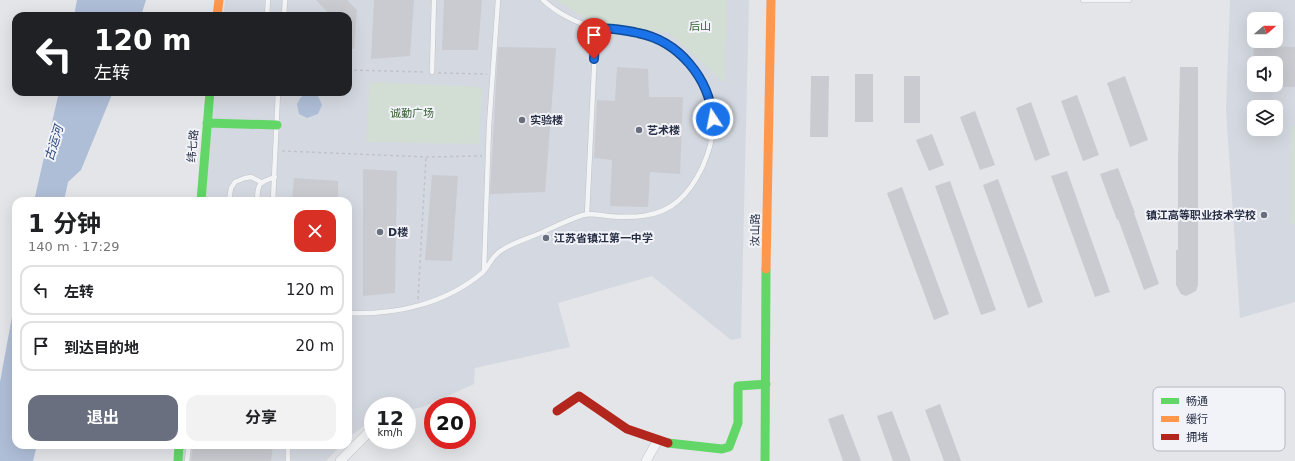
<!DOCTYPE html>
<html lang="zh">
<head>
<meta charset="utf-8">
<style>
	body { margin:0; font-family:"DejaVu Sans","Noto Sans SC",sans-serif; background:#f2f2f2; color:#202124; height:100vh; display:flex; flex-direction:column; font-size:15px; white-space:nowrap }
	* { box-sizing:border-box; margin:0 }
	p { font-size:13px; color:#757577 }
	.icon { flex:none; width:22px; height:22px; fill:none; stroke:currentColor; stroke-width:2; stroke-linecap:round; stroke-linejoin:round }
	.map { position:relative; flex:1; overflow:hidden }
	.panel { position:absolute; left:12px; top:197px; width:340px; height:252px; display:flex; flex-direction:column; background:#fff; border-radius:12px; box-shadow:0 4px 16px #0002 }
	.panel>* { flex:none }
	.top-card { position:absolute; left:12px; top:12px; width:340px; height:84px; border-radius:12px; box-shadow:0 4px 16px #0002; background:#202124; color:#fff; overflow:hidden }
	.needle { width:26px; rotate:70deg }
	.fabs { position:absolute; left:1247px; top:12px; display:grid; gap:8px }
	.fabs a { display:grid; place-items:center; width:36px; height:36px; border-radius:8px; background:#fff; box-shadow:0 4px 16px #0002; font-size:20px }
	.speed { position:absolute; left:364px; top:397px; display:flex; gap:8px; font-size:20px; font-weight:700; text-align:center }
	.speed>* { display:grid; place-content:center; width:52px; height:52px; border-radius:50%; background:#fff; box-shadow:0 4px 16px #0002; line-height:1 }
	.speed small { font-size:10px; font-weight:400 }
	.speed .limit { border:6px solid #d22; background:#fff; color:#111 }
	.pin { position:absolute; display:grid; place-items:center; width:34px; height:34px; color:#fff; margin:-41px -17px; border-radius:50% 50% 50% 0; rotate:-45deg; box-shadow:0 0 4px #0007 }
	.pin .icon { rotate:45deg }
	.me { position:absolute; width:44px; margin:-22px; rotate:349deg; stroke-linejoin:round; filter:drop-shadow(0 0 3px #0008) }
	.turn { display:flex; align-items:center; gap:14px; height:84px; padding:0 16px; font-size:18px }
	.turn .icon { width:52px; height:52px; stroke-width:2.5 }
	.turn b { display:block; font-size:28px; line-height:34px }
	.round { display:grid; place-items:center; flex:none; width:42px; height:42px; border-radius:12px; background:#f2f2f2 }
	.overview { display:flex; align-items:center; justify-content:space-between; height:68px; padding:0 16px }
	h1 { font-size:24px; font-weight:700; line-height:30px }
	.action { display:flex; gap:8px; margin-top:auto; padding:8px 16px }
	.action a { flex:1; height:46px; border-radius:12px; background:#696f7e; color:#fff; font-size:16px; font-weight:700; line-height:46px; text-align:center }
	.action a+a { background:#f2f2f2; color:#202124 }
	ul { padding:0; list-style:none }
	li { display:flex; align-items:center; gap:12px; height:50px; margin:0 8px 6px; padding:0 8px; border:2px solid #e0e0e0; border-radius:12px }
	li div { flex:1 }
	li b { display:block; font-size:15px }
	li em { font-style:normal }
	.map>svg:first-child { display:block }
</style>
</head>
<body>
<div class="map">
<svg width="1295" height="461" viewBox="0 0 1295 461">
	<rect width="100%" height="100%" fill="#e3e5e9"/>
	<path fill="#d4d8e0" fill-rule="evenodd" d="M225,0h524l-8,338 -10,2 -79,-64 -94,27 12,44 -95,21 -1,16 -51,23 -16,3v-4h-34v13l-25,19v-237h-143l10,-109h133v-76h-125z
		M1230,0h65v302l-55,16 -14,-209zM1254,19h22v22h-22zM1254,63h22v22h-22zM1254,107h22v22h-22z
		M183,445h158l-15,16h-144z"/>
	<path fill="#d2ddd4" d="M556,0h171l-2,83 -56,-50 -78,-11z
		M370,82l112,5 -3,57 -113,-2z
		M1291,126h4v98h-5z"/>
	<path fill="#afbed7" d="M77,0h69l-5,16h-67z
		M59,92h54l-32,78 -13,12 -4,19h-30z
		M310,93l8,3 4,9 -4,9 -11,4 -8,-4 -2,-10 4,-7z
		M16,295v150h21l-4,16h-33v-79z"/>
	<path fill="#c9cbd0" d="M316,0h31l10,10 -3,39h-6v-33h-17z
		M374,0h40l-4,56 -39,3z
		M444,0h38l-4,50h-36z
		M1254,46l41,1v40h-19v-24h-23z
		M498,47l58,1 -11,144 -55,2z
		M617,67l31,2 1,28h34l-3,77 -30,-2 -2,35 -38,-1 2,-46 -18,-2 3,-58 18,1z
		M1180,67h18v218l-2,6 -10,5 -5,-2 -5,-9v-35h2v-90z
		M855,74h18v48h-18z
		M811,76h18l-1,61h-18z
		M904,76h16v47h-16z
		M1125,76l23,64 -18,7 -23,-64z
		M1077,95l22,60 -16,6 -22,-60z
		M1031,102l19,53 -15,6 -19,-53z
		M975,111l20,54 -15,5 -20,-53z
		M932,134l12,31 -15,6 -13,-31z
		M1118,168l17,45h-1l25,71 -15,6 -26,-71 -1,1 -17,-46z
		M363,169l34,2 -2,122 -32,3z
		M1067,171l43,121 -15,5 -44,-121z
		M432,175l26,1 -6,85 -27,-1z
		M294,178l44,3v20h-46z
		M998,179l45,123 -15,6 -45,-123z
		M950,181l46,129 -15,5 -46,-129z
		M902,187l47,127 -15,6 -47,-127z
		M940,404l21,57h-17l-19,-51z
		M892,411l19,50h-18l-16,-45z
		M843,414l18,47h-18l-15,-42z
		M193,445h80l-2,16h-80z"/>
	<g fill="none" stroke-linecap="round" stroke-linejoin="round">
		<defs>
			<path id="lane" d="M1083,0h46
				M267,16l1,-16
				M284,16l1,-16
				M432,72l2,-72
				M229,201l2,-13 4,-6 10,-4 6,-1 10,5
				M257,201c1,-18 1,-18 18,-24
				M273,201l5,-109
				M587,214l9,-186
				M484,270l5,-144 9,-126
				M348,313c48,2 97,-9 134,-40 8,-7 8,-16 20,-23 12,-8 27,-12 41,-18 13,-6 27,-13 40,-17 7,-2 17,0 24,1 25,2 52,2 71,-15 11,-9 18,-21 24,-33 13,-29 16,-53 2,-82 -16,-35 -44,-50 -80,-56 -10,-1 -21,0 -31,-3 -17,-4 -37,-15 -50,-27
				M187,461l2,-16
				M288,461v-16"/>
			<path id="street" d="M340,461l30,-30
				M646,461l12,-21"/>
		</defs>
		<use href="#lane" stroke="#c1c3c7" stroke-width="5.5"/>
		<use href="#street" stroke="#c1c3c7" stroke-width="10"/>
		<path stroke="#c2c3c9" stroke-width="1.5" stroke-dasharray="3 3" stroke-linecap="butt" d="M348,70l77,2
			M438,73l49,1
			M282,151l144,6 56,-1
			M418,299l8,-142"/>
		<use href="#lane" stroke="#f3f4f6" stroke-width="4.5"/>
		<use href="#street" stroke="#f3f4f6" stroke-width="9"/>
		<path stroke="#63d668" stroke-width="9" d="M207,123l70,2
			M201,201l9,-109
			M668,443l54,6 7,-2 9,-24v-37l28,-2
			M178,461l1,-16
			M765,461l1,-192"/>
		<path stroke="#ff974d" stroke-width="9" d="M217,16l2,-16
			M766,269l5,-269"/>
		<path stroke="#b3261e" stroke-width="9" d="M557,411l22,-15 48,33 41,14"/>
	</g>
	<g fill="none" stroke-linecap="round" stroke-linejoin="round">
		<defs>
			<path id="route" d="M594,59l2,-31c6,1 12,0 18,1 8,1 16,2 24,4 41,8 71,45 75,86"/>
		</defs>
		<use href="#route" stroke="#114b97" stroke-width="10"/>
		<use href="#route" stroke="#1a73e8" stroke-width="7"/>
	</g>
	<g fill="#696f7e" stroke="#f1f3f8" stroke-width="1.5">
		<circle cx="522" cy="120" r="4"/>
		<circle cx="639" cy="130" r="4"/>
		<circle cx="1264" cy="215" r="4"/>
		<circle cx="380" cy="232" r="4"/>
		<circle cx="546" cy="238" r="4"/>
	</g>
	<g text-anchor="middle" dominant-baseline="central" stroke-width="4" stroke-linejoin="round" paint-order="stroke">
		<g font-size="11" fill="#376233" stroke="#f1f3f8">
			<text x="700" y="26">后山</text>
			<text x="412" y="113">诚勤广场</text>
		</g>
		<g font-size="11" font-weight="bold" fill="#282f45" stroke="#f1f3f8" text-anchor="start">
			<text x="530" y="120">实验楼</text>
			<text x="647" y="130">艺术楼</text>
			<text x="1256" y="215" text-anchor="end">镇江高等职业技术学校</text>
			<text x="388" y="232">D楼</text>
			<text x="554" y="238">江苏省镇江第一中学</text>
		</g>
		<g font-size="11" fill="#282f45" stroke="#f1f3f8">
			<text transform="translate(193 146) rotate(-85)">纬七路</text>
			<text transform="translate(755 230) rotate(-90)">汝山路</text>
		</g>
		<g font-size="12" font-style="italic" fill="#2d487e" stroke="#f1f3f8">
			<text transform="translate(54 143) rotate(-73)">古运河</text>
		</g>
	</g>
	<rect x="1153" y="387" width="132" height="64" rx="6" fill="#f1f3f8" stroke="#b5b8c2" stroke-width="1"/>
	<rect x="1161" y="398" width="18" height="6" fill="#63d668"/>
	<rect x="1161" y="416" width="18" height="6" fill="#ff974d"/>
	<rect x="1161" y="434" width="18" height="6" fill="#b3261e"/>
	<g font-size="11" fill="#282f45">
		<text x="1186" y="405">畅通</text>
		<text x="1186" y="423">缓行</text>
		<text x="1186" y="441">拥堵</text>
	</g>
</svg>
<div class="fabs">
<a><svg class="needle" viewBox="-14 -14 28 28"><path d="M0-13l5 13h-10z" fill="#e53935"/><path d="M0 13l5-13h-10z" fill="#757577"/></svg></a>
<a><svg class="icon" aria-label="sound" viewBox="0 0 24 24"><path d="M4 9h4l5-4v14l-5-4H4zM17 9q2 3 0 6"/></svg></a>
<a><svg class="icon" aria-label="layers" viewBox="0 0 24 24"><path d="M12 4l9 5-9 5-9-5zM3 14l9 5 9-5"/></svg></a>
</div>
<div class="speed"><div>12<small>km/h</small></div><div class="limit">20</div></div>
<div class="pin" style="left:594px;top:59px;background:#d93025"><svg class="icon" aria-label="arrive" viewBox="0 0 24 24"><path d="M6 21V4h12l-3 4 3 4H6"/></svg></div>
<svg class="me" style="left:713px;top:119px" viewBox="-20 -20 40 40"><circle r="17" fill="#1a73e8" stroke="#fff" stroke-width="3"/><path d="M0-11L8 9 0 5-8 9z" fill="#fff"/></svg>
<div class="top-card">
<div class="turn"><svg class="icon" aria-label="left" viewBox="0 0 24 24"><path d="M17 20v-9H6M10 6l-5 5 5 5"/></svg><div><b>120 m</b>左转</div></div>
</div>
<section class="panel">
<div class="overview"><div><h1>1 分钟</h1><p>140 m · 17:29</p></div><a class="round" style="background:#d93025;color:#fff"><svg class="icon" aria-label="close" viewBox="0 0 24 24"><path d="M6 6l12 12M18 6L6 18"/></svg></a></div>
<ul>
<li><svg class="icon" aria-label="left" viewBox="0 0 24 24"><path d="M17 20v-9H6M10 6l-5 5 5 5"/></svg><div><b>左转</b></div><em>120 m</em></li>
<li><svg class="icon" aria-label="arrive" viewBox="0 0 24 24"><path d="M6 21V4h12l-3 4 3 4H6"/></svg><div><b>到达目的地</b></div><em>20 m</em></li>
</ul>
<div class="action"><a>退出</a><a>分享</a></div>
</section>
</div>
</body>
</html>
